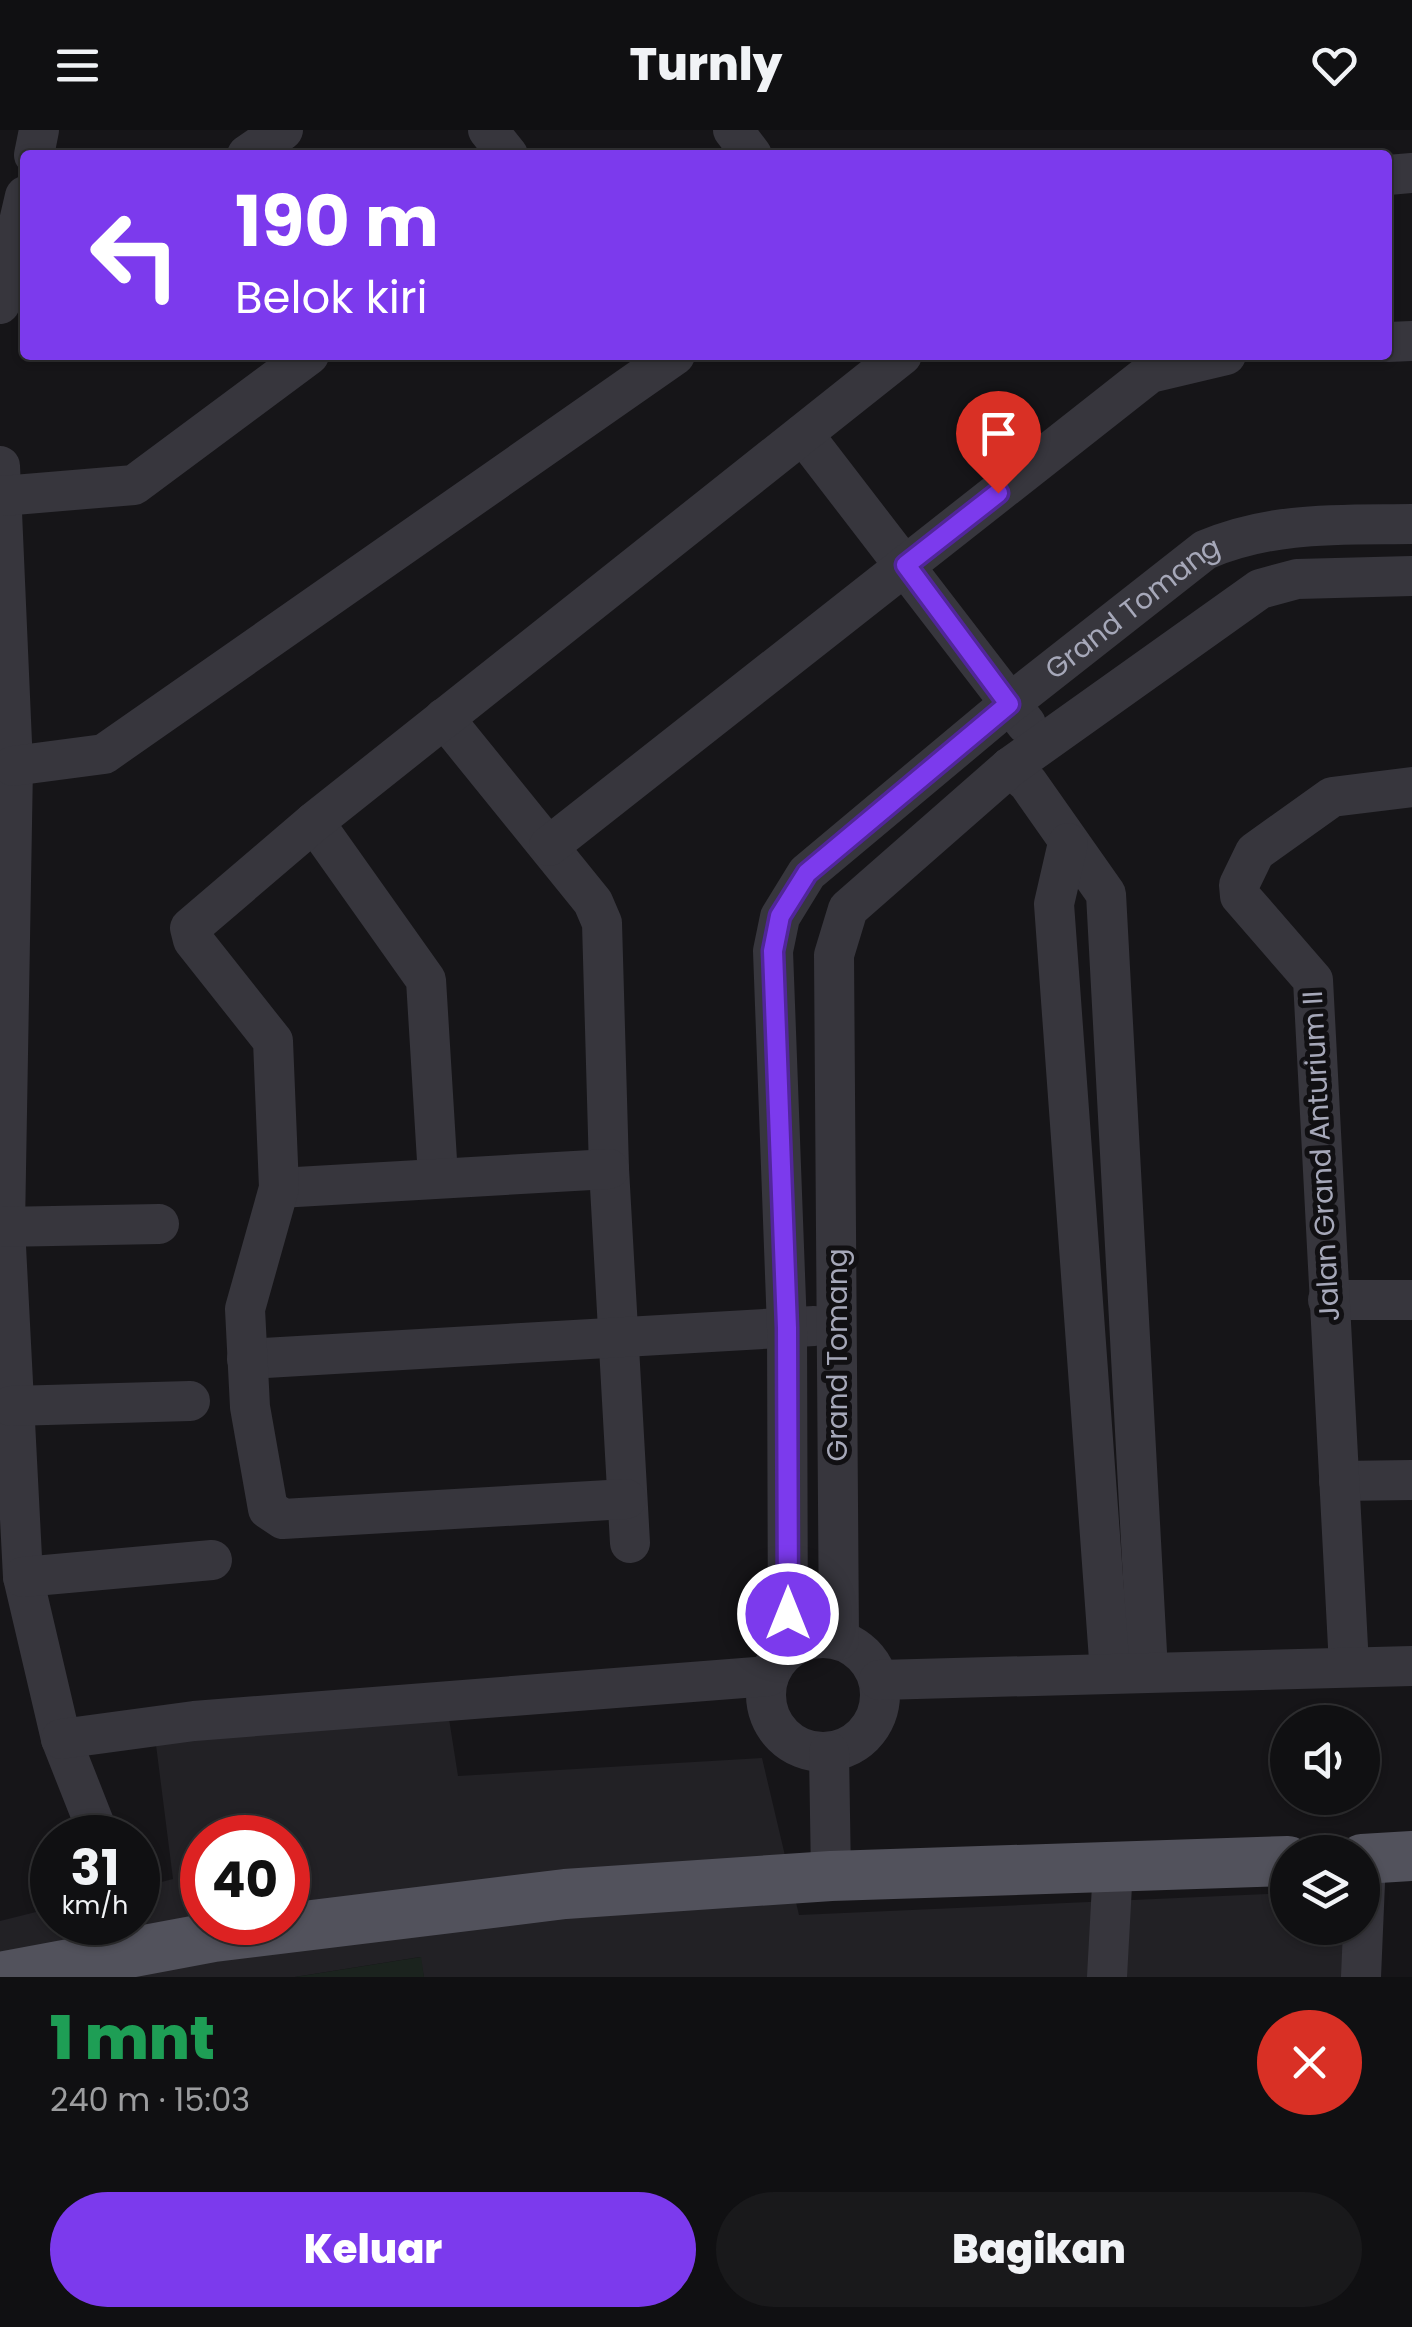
<!DOCTYPE html>
<html lang="id">
<head>
<meta charset="utf-8">
<style>
	body { margin:0; font-family:Poppins,sans-serif; background:#19191b; color:#f1f3f6; height:100vh; display:flex; flex-direction:column; font-size:38px; white-space:nowrap }
	* { box-sizing:border-box; margin:0 }
	p { font-size:32px; color:#9c9d9f }
	.icon { flex:none; width:55px; height:55px; fill:none; stroke:currentColor; stroke-width:2; stroke-linecap:round; stroke-linejoin:round }
	.map { position:relative; height:1847px; overflow:hidden }
	.side { display:flex; flex-direction:column; background:#101012; flex:1 }
	.side>* { flex:none }
	.hud { position:absolute; left:20px; top:20px; width:1372px; height:210px; border-radius:10px; box-shadow:0 2px 8px #0004,0 0 0 2px #303032; background:#7c3aed; color:#fff; overflow:hidden }
	.fabs { position:absolute; left:1270px; top:1575px; display:grid; gap:20px }
	.fabs a { display:grid; place-items:center; width:110px; height:110px; border-radius:50%; background:#101012; box-shadow:0 2px 8px #0004,0 0 0 2px #303032; font-size:50px }
	.speed { position:absolute; left:30px; top:1685px; display:flex; gap:20px; font-size:50px; font-weight:700; text-align:center }
	.speed>* { display:grid; place-content:center; width:130px; height:130px; border-radius:50%; background:#101012; box-shadow:0 2px 8px #0004,0 0 0 2px #303032; line-height:1 }
	.speed small { font-size:25px; font-weight:400 }
	.speed .limit { border:15px solid #d22; background:#fff; color:#111 }
	.pin { position:absolute; display:grid; place-items:center; width:85px; height:85px; color:#fff; margin:-102px -42px; border-radius:50% 50% 50% 0; rotate:-45deg; box-shadow:0 0 10px #0007 }
	.pin .icon { rotate:45deg }
	.me { position:absolute; width:110px; margin:-55px; rotate:0deg; stroke-linejoin:round; filter:drop-shadow(0 0 8px #0008) }
	.turn { display:flex; align-items:center; gap:35px; height:210px; padding:0 50px; font-size:45px }
	.turn .icon { width:130px; height:130px; stroke-width:2.5 }
	.turn b { display:block; font-size:70px; line-height:85px }
	.round { display:grid; place-items:center; flex:none; width:105px; height:105px; border-radius:52px; background:#19191b }
	.head { display:flex; align-items:center; justify-content:space-between; height:170px; padding:0 50px }
	h1 { font-size:60px; font-weight:800; line-height:75px; color:#1e9e55 }
	.button { display:flex; gap:20px; margin-top:auto; padding:20px 50px }
	.button a { flex:1; height:115px; border-radius:60px; background:#7c3aed; color:#fff; font-size:40px; font-weight:800; line-height:115px; text-align:center }
	.button a+a { background:#19191b; color:#f1f3f6 }
	header { display:flex; justify-content:space-between; align-items:center; height:130px; padding:0 50px; background:#101012; font-size:45px; font-weight:800 }
	.map>svg:first-child { display:block }
</style>
</head>
<body>
<header><svg class="icon" aria-label="menu" viewBox="0 0 24 24"><path d="M4 6h16M4 12h16M4 18h16"/></svg>Turnly<svg class="icon" aria-label="heart" viewBox="0 0 24 24"><path d="M12 20l-8-8c-3-5 5-10 8-4 3-6 11-1 8 4z"/></svg></header>
<div class="map">
<svg width="1412" height="1847" viewBox="0 0 1412 1847">
	<rect width="100%" height="100%" fill="#161518"/>
	<path fill="#222125" fill-rule="evenodd" d="M447,1576l11,70 304,-18 37,157 488,-22 1,35h68l-6,49h-926l-4,-20 -125,20h-295v-56l52,-13v14h86v-34l35,-9 -19,-150zM202,1708h86v84h-86z"/>
	<path fill="#1b231e" d="M421,1827l3,20h-129z"/>
	<g fill="none" stroke-linecap="round" stroke-linejoin="round">
		<g stroke="#37363d" stroke-width="40">
			<path d="M488,0l20,25"/>
			<path d="M733,0l19,25"/>
			<path d="M34,25l5,-25"/>
			<path d="M247,25l36,-25"/>
			<path d="M1388,45l24,-2"/>
			<path d="M0,174l25,-108"/>
			<path d="M1388,212l24,-1"/>
			<path d="M803,304l223,290"/>
			<path d="M0,336l13,300 -8,461 18,350 38,162 39,99"/>
			<path d="M2,366l132,-11 175,-130"/>
			<path d="M444,588l149,184 9,21 7,246 21,374"/>
			<path d="M13,636l91,-12 571,-399"/>
			<path d="M1010,637l18,16 78,111 42,777"/>
			<path d="M314,692l112,158 12,197"/>
			<path d="M1068,713l-14,61 56,769"/>
			<path d="M549,716l601,-473 76,-18"/>
			<path d="M279,1058l330,-19"/>
			<path d="M0,1097l159,-3"/>
			<path d="M1328,1170h84"/>
			<path d="M247,1229l567,-33"/>
			<path d="M11,1276l179,-5"/>
			<path d="M1339,1351l73,-1"/>
			<path d="M626,1369l-343,20 -15,-10 -18,-102 -5,-98 34,-121 -6,-147 -80,-101 -3,-12 124,-106 588,-467"/>
			<path d="M23,1447l189,-17"/>
			<circle cx="823" cy="1565" r="57"/>
			<path d="M839,1510l-5,-685 14,-46 162,-142 250,-178 37,-10 115,-3"/>
			<path id="s1" d="M788,1519l-1,-321 -14,-377 7,-34 27,-44 202,-169 196,-154c68,-29 135,-25 207,-26"/>
			<path d="M1349,1536l-36,-686 -73,-84 -1,-11 16,-33 77,-55 80,-10"/>
			<path d="M879,1550l533,-14"/>
			<path d="M61,1609l133,-18 575,-45"/>
			<path d="M829,1622l2,124"/>
			<path d="M1107,1847l6,-110"/>
			<path d="M1361,1847l5,-118"/>
		</g>
		<path stroke="#52525c" stroke-width="50" d="M1362,1729l50,-3
			M0,1847l214,-40 351,-43 266,-18 457,-15"/>
	</g>
	<g fill="none" stroke-linecap="round" stroke-linejoin="round">
		<defs>
			<path id="route" d="M788,1484l-1,-286 -14,-377 7,-35 27,-43 202,-169 -103,-139 92,-72"/>
		</defs>
		<use href="#route" stroke="#51269a" stroke-width="25"/>
		<use href="#route" stroke="#7c3aed" stroke-width="18"/>
	</g>
	<g text-anchor="middle" dominant-baseline="central" stroke-width="10" stroke-linejoin="round" paint-order="stroke">
		<g font-size="28" fill="#a6a8b9" stroke="#111013">
			<text stroke="none"><textPath href="#s1" startOffset="1205">Grand Tomang</textPath></text>
			<text transform="translate(1321 1026) rotate(-93)">Jalan Grand Anturium II</text>
			<text transform="translate(837 1225) rotate(-90)">Grand Tomang</text>
		</g>
	</g>
</svg>
<div class="fabs">
<a><svg class="icon" aria-label="sound" viewBox="0 0 24 24"><path d="M4 9h4l5-4v14l-5-4H4zM17 9q2 3 0 6"/></svg></a>
<a><svg class="icon" aria-label="layers" viewBox="0 0 24 24"><path d="M12 4l9 5-9 5-9-5zM3 14l9 5 9-5"/></svg></a>
</div>
<div class="speed"><div>31<small>km/h</small></div><div class="limit">40</div></div>
<div class="pin" style="left:998px;top:363px;background:#d93025"><svg class="icon" aria-label="arrive" viewBox="0 0 24 24"><path d="M6 21V4h12l-3 4 3 4H6"/></svg></div>
<svg class="me" style="left:788px;top:1484px" viewBox="-20 -20 40 40"><circle r="17" fill="#7c3aed" stroke="#fff" stroke-width="3"/><path d="M0-11L8 9 0 5-8 9z" fill="#fff"/></svg>
<div class="hud">
<div class="turn"><svg class="icon" aria-label="left" viewBox="0 0 24 24"><path d="M17 20v-9H6M10 6l-5 5 5 5"/></svg><div><b>190 m</b>Belok kiri</div></div>
</div>
</div>
<section class="side">
<div class="head"><div><h1>1 mnt</h1><p>240 m · 15:03</p></div><a class="round" style="background:#d93025;color:#fff"><svg class="icon" aria-label="close" viewBox="0 0 24 24"><path d="M6 6l12 12M18 6L6 18"/></svg></a></div>
<div class="button"><a>Keluar</a><a>Bagikan</a></div>
</section>
</body>
</html>
